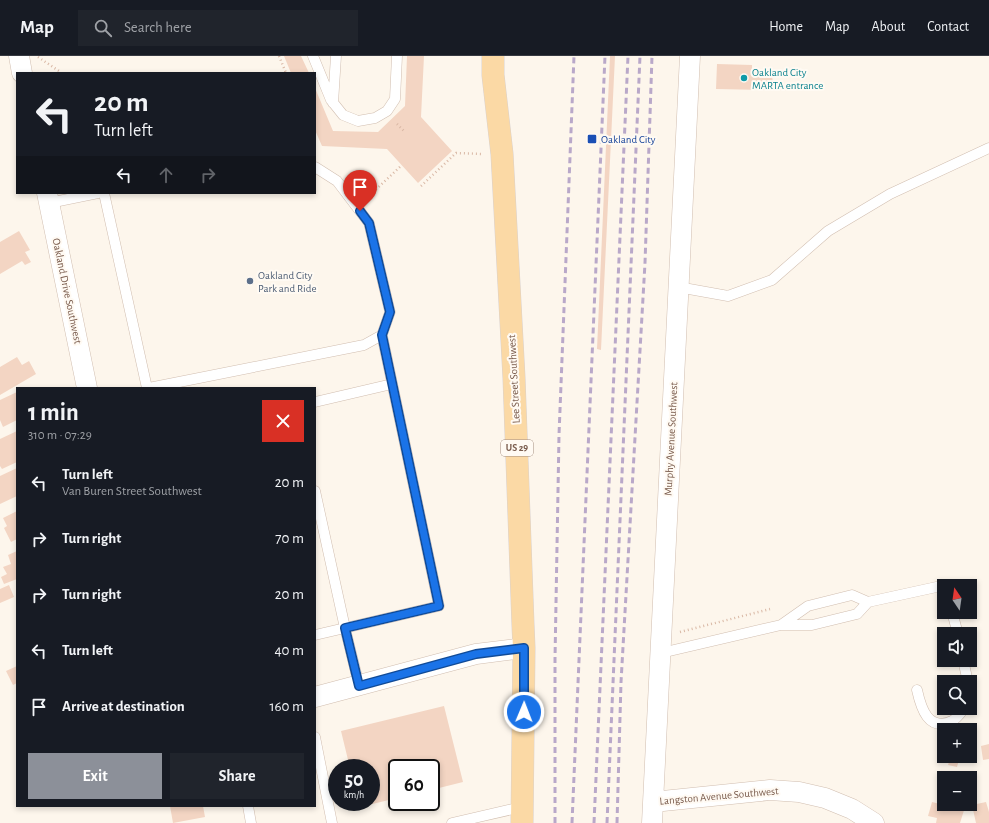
<!DOCTYPE html>
<html lang="en">
<head>
<meta charset="utf-8">
<style>
	body { margin:0; font-family:"Alegreya Sans",sans-serif; background:#20242c; color:#f1f3f6; height:100vh; display:flex; flex-direction:column; font-size:15px; white-space:nowrap }
	* { box-sizing:border-box; margin:0 }
	p { font-size:13px; color:#9ea1a6 }
	.icon { flex:none; width:22px; height:22px; fill:none; stroke:currentColor; stroke-width:2; stroke-linecap:round; stroke-linejoin:round }
	.map { position:relative; flex:1; overflow:hidden }
	.side { position:absolute; left:16px; top:331px; width:300px; height:420px; display:flex; flex-direction:column; background:#171b24; border-radius:0px; box-shadow:0 2px 6px #0003 }
	.side>* { flex:none }
	.top-card { position:absolute; left:16px; top:16px; width:300px; height:122px; border-radius:0px; box-shadow:0 2px 6px #0003; background:#171b24; color:#f1f3f6; overflow:hidden }
	.needle { width:26px; rotate:347deg }
	.controls { position:absolute; left:937px; top:523px; display:grid; gap:8px }
	.controls a { display:grid; place-items:center; width:40px; height:40px; border-radius:0px; background:#171b24; box-shadow:0 2px 6px #0003; font-size:20px }
	.speed { position:absolute; left:328px; top:703px; display:flex; gap:8px; font-size:20px; font-weight:700; text-align:center }
	.speed>* { display:grid; place-content:center; width:52px; height:52px; border-radius:50%; background:#171b24; box-shadow:0 2px 6px #0003; line-height:1 }
	.speed small { font-size:10px; font-weight:400 }
	.speed .limit { border:2px solid #111; border-radius:6px; background:#fff; color:#111 }
	.pin { position:absolute; display:grid; place-items:center; width:34px; height:34px; color:#fff; margin:-41px -17px; border-radius:50% 50% 50% 0; rotate:-45deg; box-shadow:0 0 4px #0007 }
	.pin .icon { rotate:45deg }
	.me { position:absolute; width:44px; margin:-22px; rotate:1deg; stroke-linejoin:round; filter:drop-shadow(0 0 3px #0008) }
	.turn { display:flex; align-items:center; gap:14px; height:84px; padding:0 12px; font-size:18px }
	.turn .icon { width:52px; height:52px; stroke-width:2.5 }
	.turn b { display:block; font-size:28px; line-height:34px }
	.lanes { display:flex; align-items:center; height:38px; padding:0 12px; background:#0003; justify-content:center; gap:20px; direction:ltr }
	.lanes .off { opacity:.35 }
	.round { display:grid; place-items:center; flex:none; width:42px; height:42px; border-radius:0px; background:#20242c }
	.headline { display:flex; align-items:center; justify-content:space-between; height:68px; padding:0 12px }
	h1 { font-size:24px; font-weight:600; line-height:30px }
	.primary-button { display:flex; gap:8px; margin-top:auto; padding:8px 12px }
	.primary-button a { flex:1; height:46px; border-radius:0px; background:#8c9099; color:#fff; font-size:16px; font-weight:600; line-height:46px; text-align:center }
	.primary-button a+a { background:#20242c; color:#f1f3f6 }
	ul { padding:0; list-style:none }
	li { display:flex; align-items:center; gap:12px; height:56px; padding:0 12px }
	li div { flex:1 }
	li b { display:block; font-size:15px }
	li em { font-style:normal }
	header { display:flex; align-items:center; gap:24px; box-sizing:border-box; height:56px; padding:0 20px; background:#171b24; border-bottom:1px solid #363941 }
	header strong { font-size:19px }
	nav { display:flex; gap:22px; margin-inline-start:auto; font-size:14px }
	.search { width:280px; height:36px; background:#20242c; display:flex; align-items:center; gap:10px; box-sizing:border-box; padding:0 14px; border-radius:0px; color:#9ea1a6; font-size:15px }
	.map>svg:first-child { display:block }
</style>
</head>
<body>
<header>
<strong>Map</strong>
<div class="search"><svg class="icon" aria-label="search" viewBox="0 0 24 24"><circle cx="10" cy="10" r="6"/><path d="M15 15l6 6"/></svg>Search here</div>
<nav><a>Home</a><a>Map</a><a>About</a><a>Contact</a></nav>
</header>
<div class="map">
<svg width="989" height="767" viewBox="0 0 989 767">
	<rect width="100%" height="100%" fill="#fdf6ec"/>
	<path fill="#f3d5c3" d="M284,0h17l8,17h-18z
		M407,0h17l-3,61 31,34 -34,32 -31,-34 -65,-3 -7,-16v-42l18,43 45,1 27,-26z
		M610,0h5l-14,294 -4,-1z
		M717,8l35,1v7h13l5,2 2,2 1,7 -4,6 -4,1 -49,-1z
		M19,175l11,19 -5,2 6,10 -6,3 -3,-4 -22,13v-32z
		M17,301l5,8 7,-4 7,13 -36,21v-28z
		M17,336v28l-14,7 -3,-7v-20z
		M17,375v31l-15,7 -2,-3v-27z
		M17,412v28l-17,8v-28z
		M17,455v28l-6,3 -7,-14 3,-2 -4,-8z
		M17,495v28l-13,5 -3,-7 6,-3 -4,-7 8,-3 -3,-9z
		M9,529l5,12 -14,6v-14z
		M17,610v17l-4,2 -7,-14z
		M444,650l19,76 -32,8v-22h-34v30l-37,9 -2,-5h13v-34h-21l-9,-37z
		M989,688v15l-6,1 -2,-14z
		M951,700h9l-3,11 -9,-2z
		M942,740h2v8h22l-6,19h-24l1,-5 -9,-2 4,-14 8,2z
		M986,746l3,10v11h-13l-4,-18z
		M170,750h33l2,11 -32,6z"/>
	<g fill="none" stroke-linecap="round" stroke-linejoin="round">
		<defs>
			<path id="service" d="M313,0l18,44 12,15 15,6 17,-3 12,-7 8,-12 2,-43
				M333,47l3,-47
				M104,137l43,195
				M49,147l49,-10
				M678,231l50,9 44,-16 56,-49 62,-37 99,-46
				M149,332l215,-43 18,-10 8,-23 -21,-89 -32,-42 -22,-14
				M315,346l77,-18
				M315,435l30,137 -30,7
				M952,556l6,22
				M781,569l27,-19 44,-11 16,7 73,-16 3,6
				M661,597l120,-28h31l45,-11 11,-12
				M963,604l5,22
				M359,629l-14,-57 94,-22 -57,-271
				M917,634c4,18 11,42 35,31 4,-2 8,-7 11,-11l1,-2
				M315,681l17,86
				M248,750l3,17
				M452,767l70,-16"/>
			<path id="minor" d="M19,0l3,17
				M47,137l40,195
				M315,641l161,-43 48,-6
				M653,746l117,-12 29,2 26,6 27,11 22,14
				M652,767l38,-767"/>
			<path id="primary" d="M493,0v19l9,79 12,224 9,247 1,23 -2,175"/>
		</defs>
		<use href="#service" stroke="#d1beb0" stroke-width="11"/>
		<use href="#minor" stroke="#d1beb0" stroke-width="21"/>
		<use href="#primary" stroke="#dad1cd" stroke-width="23"/>
		<path stroke="#d9b8a5" stroke-width="2.5" stroke-dasharray="1 3" stroke-linecap="butt" d="M279,0l7,17
			M38,1l21,14
			M397,68l8,8
			M421,130l35,-33 27,1
			M370,139l32,-30
			M680,576l90,-23"/>
		<use href="#service" stroke="#fff" stroke-width="10"/>
		<use href="#minor" stroke="#fff" stroke-width="20"/>
		<use href="#primary" stroke="#fbd9a5" stroke-width="22"/>
		<path stroke="#b9a8c9" stroke-width="3" stroke-dasharray="6 4" stroke-linecap="butt" d="M555,767v-164l4,-224 15,-379
			M572,767l33,-767
			M594,767l34,-767
			M607,767l33,-767
			M617,767l4,-141 24,-419 7,-207"/>
	</g>
	<g fill="none" stroke-linecap="round" stroke-linejoin="round">
		<defs>
			<path id="route" d="M360,155l9,12 21,89 -8,23 57,271 -94,22 14,58 117,-32 48,-6v64"/>
		</defs>
		<use href="#route" stroke="#114b97" stroke-width="10"/>
		<use href="#route" stroke="#1a73e8" stroke-width="7"/>
	</g>
	<circle fill="#0f9aa8" stroke="#fffaf3" stroke-width="1.5" cx="744" cy="22" r="4"/>
	<rect fill="#1a4fb4" stroke="#fffaf3" stroke-width="1.5" x="587" y="78" width="10" height="10" rx="2"/>
	<circle fill="#5c6f8a" stroke="#fffaf3" stroke-width="1.5" cx="250" cy="225" r="4"/>
	<g text-anchor="middle" dominant-baseline="central" stroke-width="4" stroke-linejoin="round" paint-order="stroke">
		<rect fill="#fffaf3" stroke="#a28b7f" stroke-width="1" x="501" y="384" width="32" height="16" rx="3"/>
		<g font-size="10" font-weight="bold" fill="#7a5c4d">
			<text x="517" y="392">US 29</text>
		</g>
		<g font-size="11" fill="#0d838f" stroke="#fffaf3" text-anchor="start">
			<text x="752" y="16">Oakland City<tspan x="752" dy="13">MARTA entrance</tspan></text>
		</g>
		<g font-size="11" fill="#164399" stroke="#fffaf3" text-anchor="start">
			<text x="601" y="83">Oakland City</text>
		</g>
		<g font-size="11" fill="#4e5e75" stroke="#fffaf3" text-anchor="start">
			<text x="258" y="219">Oakland City<tspan x="258" dy="13">Park and Ride</tspan></text>
		</g>
		<g font-size="11" fill="#7a5c4d" stroke="#fffaf3">
			<text transform="translate(67 235) rotate(78)">Oakland Drive Southwest</text>
			<text transform="translate(514 323) rotate(-93)">Lee Street Southwest</text>
			<text transform="translate(671 383) rotate(-87)">Murphy Avenue Southwest</text>
			<text transform="translate(719 740) rotate(-5)">Langston Avenue Southwest</text>
		</g>
	</g>
</svg>
<div class="controls">
<a><svg class="needle" viewBox="-14 -14 28 28"><path d="M0-13l5 13h-10z" fill="#e53935"/><path d="M0 13l5-13h-10z" fill="#9ea1a6"/></svg></a>
<a><svg class="icon" aria-label="sound" viewBox="0 0 24 24"><path d="M4 9h4l5-4v14l-5-4H4zM17 9q2 3 0 6"/></svg></a>
<a><svg class="icon" aria-label="search" viewBox="0 0 24 24"><circle cx="10" cy="10" r="6"/><path d="M15 15l6 6"/></svg></a>
<a>+</a>
<a>−</a>
</div>
<div class="speed"><div>50<small>km/h</small></div><div class="limit">60</div></div>
<div class="pin" style="left:360px;top:155px;background:#d93025"><svg class="icon" aria-label="arrive" viewBox="0 0 24 24"><path d="M6 21V4h12l-3 4 3 4H6"/></svg></div>
<svg class="me" style="left:524px;top:656px" viewBox="-20 -20 40 40"><circle r="17" fill="#1a73e8" stroke="#fff" stroke-width="3"/><path d="M0-11L8 9 0 5-8 9z" fill="#fff"/></svg>
<div class="top-card">
<div class="turn"><svg class="icon" aria-label="left" viewBox="0 0 24 24"><path d="M17 20v-9H6M10 6l-5 5 5 5"/></svg><div><b>20 m</b>Turn left</div></div>
<div class="lanes"><svg class="icon" aria-label="left" viewBox="0 0 24 24"><path d="M17 20v-9H6M10 6l-5 5 5 5"/></svg><svg class="icon off" aria-label="ahead" viewBox="0 0 24 24"><path d="M12 20V5M6 11l6-6 6 6"/></svg><svg class="icon off" aria-label="right" viewBox="0 0 24 24"><path d="M7 20v-9h11M14 6l5 5-5 5"/></svg></div>
</div>
<section class="side">
<div class="headline"><div><h1>1 min</h1><p>310 m · 07:29</p></div><a class="round" style="background:#d93025;color:#fff"><svg class="icon" aria-label="close" viewBox="0 0 24 24"><path d="M6 6l12 12M18 6L6 18"/></svg></a></div>
<ul>
<li><svg class="icon" aria-label="left" viewBox="0 0 24 24"><path d="M17 20v-9H6M10 6l-5 5 5 5"/></svg><div><b>Turn left</b><p>Van Buren Street Southwest</p></div><em>20 m</em></li>
<li><svg class="icon" aria-label="right" viewBox="0 0 24 24"><path d="M7 20v-9h11M14 6l5 5-5 5"/></svg><div><b>Turn right</b></div><em>70 m</em></li>
<li><svg class="icon" aria-label="right" viewBox="0 0 24 24"><path d="M7 20v-9h11M14 6l5 5-5 5"/></svg><div><b>Turn right</b></div><em>20 m</em></li>
<li><svg class="icon" aria-label="left" viewBox="0 0 24 24"><path d="M17 20v-9H6M10 6l-5 5 5 5"/></svg><div><b>Turn left</b></div><em>40 m</em></li>
<li><svg class="icon" aria-label="arrive" viewBox="0 0 24 24"><path d="M6 21V4h12l-3 4 3 4H6"/></svg><div><b>Arrive at destination</b></div><em>160 m</em></li>
</ul>
<div class="primary-button"><a>Exit</a><a>Share</a></div>
</section>
</div>
</body>
</html>
